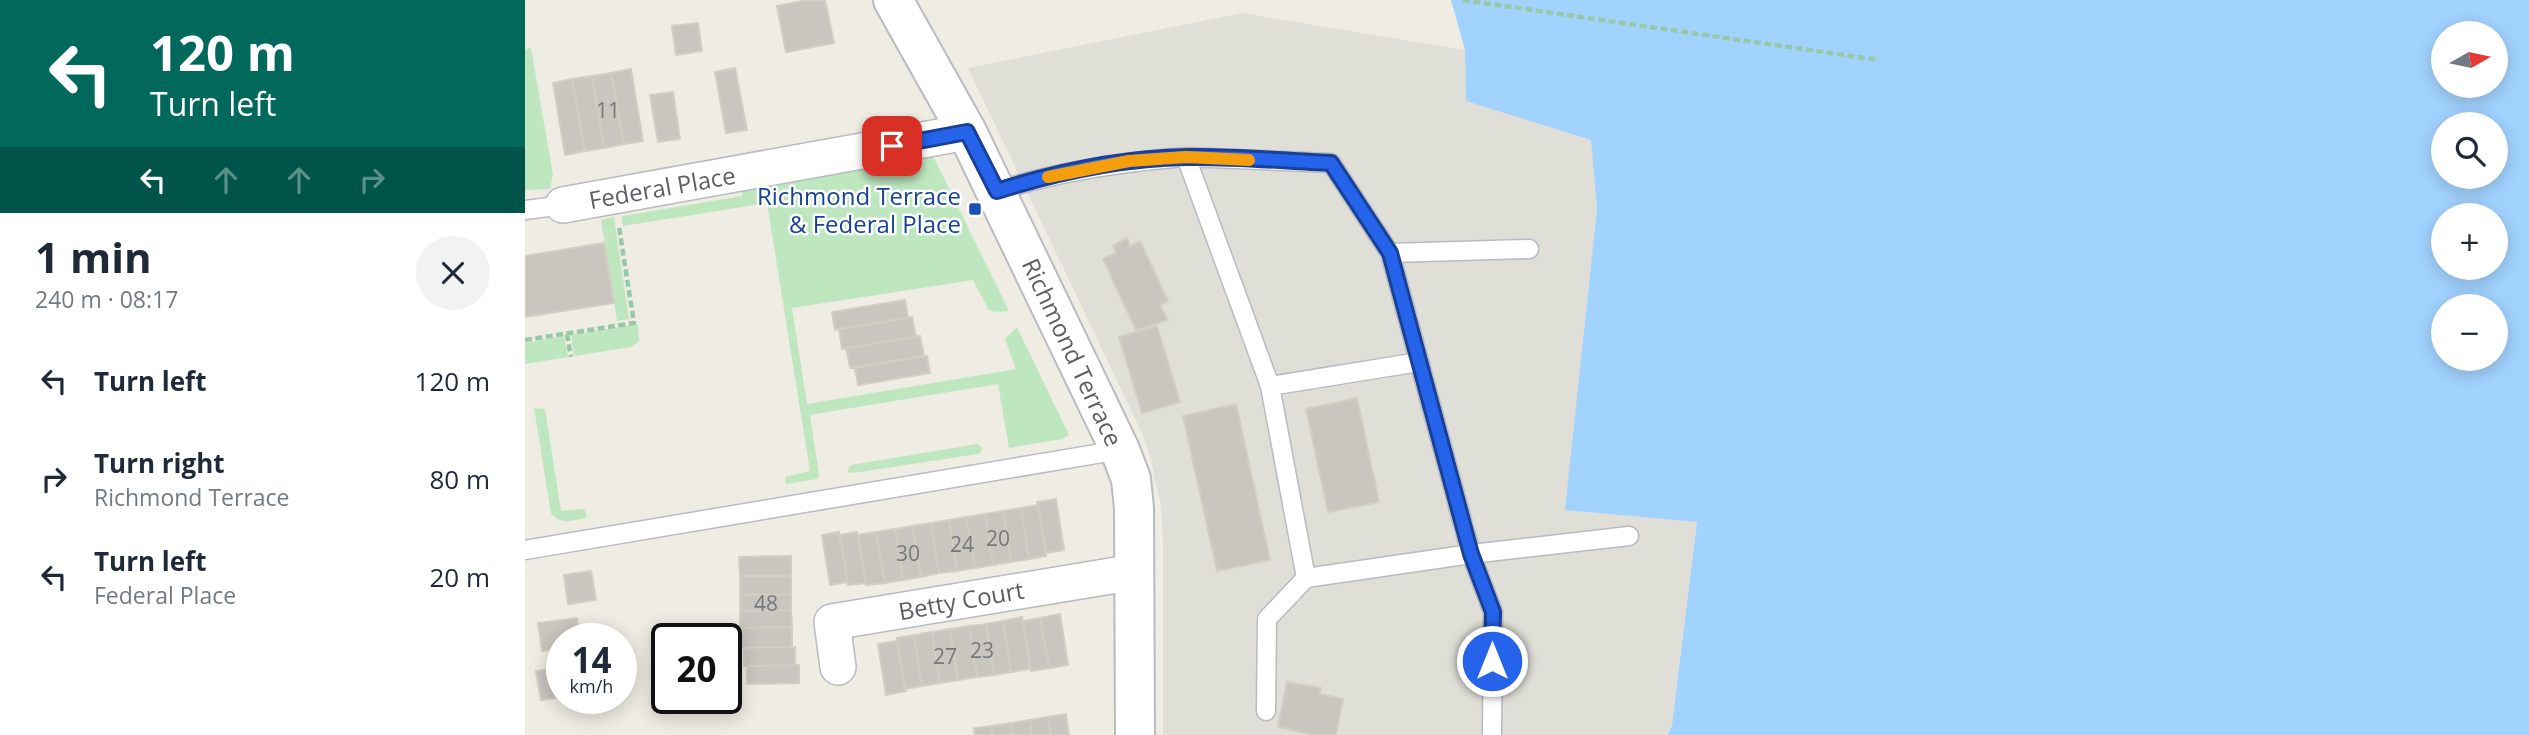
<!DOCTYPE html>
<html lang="en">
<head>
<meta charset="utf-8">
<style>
	body { margin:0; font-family:"Open Sans",sans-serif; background:#f2f2f3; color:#1f2937; height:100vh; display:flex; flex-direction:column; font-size:26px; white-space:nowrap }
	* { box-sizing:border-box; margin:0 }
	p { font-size:23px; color:#747a83 }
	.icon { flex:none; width:38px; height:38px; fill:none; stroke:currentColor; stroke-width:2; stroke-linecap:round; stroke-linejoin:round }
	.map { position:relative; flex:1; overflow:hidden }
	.details { display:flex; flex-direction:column; background:#fff; width:525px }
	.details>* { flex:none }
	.hud { background:#00695c; color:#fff; overflow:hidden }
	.needle { width:46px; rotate:81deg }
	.tools { position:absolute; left:1906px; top:21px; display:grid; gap:14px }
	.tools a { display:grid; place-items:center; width:77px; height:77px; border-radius:50%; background:#fff; box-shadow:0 4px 18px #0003; font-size:35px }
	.speed { position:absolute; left:21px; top:623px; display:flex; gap:14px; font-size:35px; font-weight:700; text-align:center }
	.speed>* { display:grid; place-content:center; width:91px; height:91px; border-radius:50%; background:#fff; box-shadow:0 4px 18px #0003; line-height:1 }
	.speed small { font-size:18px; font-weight:400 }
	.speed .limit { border:4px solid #111; border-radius:10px; background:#fff; color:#111 }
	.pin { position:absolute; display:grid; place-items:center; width:60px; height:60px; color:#fff; margin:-30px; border-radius:14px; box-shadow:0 4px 10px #0006 }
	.me { position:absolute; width:77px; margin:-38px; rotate:0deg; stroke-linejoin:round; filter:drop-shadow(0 0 5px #0008) }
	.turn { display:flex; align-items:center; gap:24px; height:147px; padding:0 35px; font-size:32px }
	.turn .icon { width:91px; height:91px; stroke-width:2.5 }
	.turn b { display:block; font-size:49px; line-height:60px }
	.lanes { display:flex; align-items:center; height:66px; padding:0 35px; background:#0003; justify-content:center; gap:35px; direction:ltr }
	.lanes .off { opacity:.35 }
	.round { display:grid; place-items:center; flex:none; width:74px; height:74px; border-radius:37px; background:#f2f2f3 }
	.headline { display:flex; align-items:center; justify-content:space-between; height:119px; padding:0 35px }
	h1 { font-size:42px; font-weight:700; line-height:52px }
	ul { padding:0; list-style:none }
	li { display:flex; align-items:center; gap:21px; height:98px; padding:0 35px }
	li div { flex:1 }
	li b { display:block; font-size:26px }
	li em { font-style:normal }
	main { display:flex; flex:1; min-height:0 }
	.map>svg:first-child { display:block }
</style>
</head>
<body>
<main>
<section class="details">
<div class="hud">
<div class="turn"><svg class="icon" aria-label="left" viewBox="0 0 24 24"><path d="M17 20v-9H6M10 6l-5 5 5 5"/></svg><div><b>120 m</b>Turn left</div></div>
<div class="lanes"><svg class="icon" aria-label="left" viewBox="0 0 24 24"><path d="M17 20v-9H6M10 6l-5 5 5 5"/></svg><svg class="icon off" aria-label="ahead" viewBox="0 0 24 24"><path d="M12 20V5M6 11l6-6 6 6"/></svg><svg class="icon off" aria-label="ahead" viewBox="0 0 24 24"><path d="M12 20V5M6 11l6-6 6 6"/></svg><svg class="icon off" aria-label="right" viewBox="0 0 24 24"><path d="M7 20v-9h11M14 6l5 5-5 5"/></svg></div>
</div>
<div class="headline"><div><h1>1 min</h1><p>240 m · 08:17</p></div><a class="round"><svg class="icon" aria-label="close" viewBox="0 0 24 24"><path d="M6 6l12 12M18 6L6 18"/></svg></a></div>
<ul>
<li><svg class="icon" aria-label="left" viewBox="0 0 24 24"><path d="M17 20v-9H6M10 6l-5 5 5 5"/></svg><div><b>Turn left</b></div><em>120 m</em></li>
<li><svg class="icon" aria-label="right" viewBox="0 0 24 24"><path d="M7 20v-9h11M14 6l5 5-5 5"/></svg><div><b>Turn right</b><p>Richmond Terrace</p></div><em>80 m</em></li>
<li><svg class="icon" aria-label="left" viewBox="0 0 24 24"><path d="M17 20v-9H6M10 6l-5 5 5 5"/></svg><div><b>Turn left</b><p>Federal Place</p></div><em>20 m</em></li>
</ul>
</section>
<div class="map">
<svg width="2004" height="735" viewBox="0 0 2004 735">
	<rect width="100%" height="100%" fill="#eeece3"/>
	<path fill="#dfded7" d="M717,13l223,37 1,51 125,38 6,70 -31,301 131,12 -25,203 -4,10h-505v-195l-2,-34 -11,-50 -9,-25 -173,-363z"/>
	<path fill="#bee7c0" d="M6,48l22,127 -3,14 -25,1v-141z
		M407,154l77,157 -13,1 -7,-2 -16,-30 -181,28 15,96 209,-35 -11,-30 12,-12 52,108 -7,4 -53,9 -11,-64 -177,29 -11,2 9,60 -2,4 -31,5 -1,-7 25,-6 -43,-268 -144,23 -1,-10 120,-20v-7z
		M89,217l15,102 -12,2 -16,-101z
		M113,324l1,17 -7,6 -58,9 -3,-21z
		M39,336l4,21 -43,7v-21z
		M9,408l11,1 16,102 23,-2 3,6 -2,3c-13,3 -25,7 -34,-5z
		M453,444l5,5 -5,5 -125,19 -6,-1 4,-7z"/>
	<path fill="#a2d3ff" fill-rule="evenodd" d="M926,0h1078v735h-861l4,-10 25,-203 -132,-12 32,-301 -6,-69 -125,-39 -1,-51zM1918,33h52v53h-52zM1918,124h52v53h-52zM1918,215h52v53h-52zM1918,306h52v53h-52z"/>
	<path fill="#c9c6c0" stroke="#d3cec1" stroke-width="2" d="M282,0h18l9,43 -48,9 -9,-46z
		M173,23l4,28 -26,4 -4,-29z
		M210,68l12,62 -21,3 -11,-61z
		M106,69l12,72 -19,3 -13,-71z
		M86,73l13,71 -20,4 -12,-72z
		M67,76l12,72 -19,3 -13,-72z
		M47,79l13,72 -20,4 -12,-72z
		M148,92l7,47 -22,3 -8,-47z
		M602,238l3,8 10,-5 28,60 -8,4 8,15 -32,10 -33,-71 13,-6 -3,-7z
		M79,243l10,60 -89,14v-61z
		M380,300l3,18 -73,12 -3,-18z
		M387,317l4,20 -74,12 -3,-20z
		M632,326l23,76 -38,11 -23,-76z
		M395,336l4,20 -74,12 -4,-20z
		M402,356l3,17 -72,12 -3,-17z
		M832,398l22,104 -51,10 -22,-103z
		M711,404l34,156 -53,11 -34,-155z
		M531,499l8,51 -18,3 -9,-51z
		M513,505l8,51 -17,3 -8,-51z
		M496,508l8,51 -18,3 -8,-51z
		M478,511l8,51 -18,3 -8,-51z
		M460,514l8,51 -18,3 -9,-51z
		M441,517l9,51 -18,3 -8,-51z
		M424,520l8,51 -18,2 -8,-50z
		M406,523l8,50 -18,4 -9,-51z
		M387,526l9,51 -18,3 -8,-51z
		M370,529l8,51 -18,3 -9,-51z
		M314,532l9,50 -18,3 -8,-50z
		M332,532l9,51 -18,2 -8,-50z
		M351,532l9,51 -19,2 -8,-50z
		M266,556v20h-51l-1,-19z
		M66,571l5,29 -28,4 -4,-29z
		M215,576h51v18l-51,1z
		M266,594v16l-51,1v-16z
		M266,610l1,17 -52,1v-17z
		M535,614l8,51 -19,3 -9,-50z
		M497,617l8,52 -19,3 -8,-51z
		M52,618l3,21h-18v9l-20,3 -4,-28z
		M515,618l9,50 -18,3 -8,-50z
		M478,621l8,51 -17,3 -8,-51z
		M461,624l8,51 -17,2 -8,-51z
		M444,626l8,51 -19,3 -8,-51z
		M267,627v20l-51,1 -1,-20z
		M425,629l8,51 -18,3 -8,-51z
		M407,632l8,51 -18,3 -8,-51z
		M389,635l8,51 -17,3 -8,-51z
		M372,641l9,50 -20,4 -8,-51z
		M270,647v18l-51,1v-18z
		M274,665v18l-52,1v-18z
		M37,667v30l-21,3 -5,-29z
		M762,682l34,6 -2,6 24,5 -7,36h-21l-37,-8z
		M541,714l3,21h-18l-3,-18z
		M523,717l3,18h-19l-2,-15z
		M505,720l2,15h-20l-1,-12z
		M486,723l1,12h-19l-2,-9z
		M466,726l2,9h-18l-1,-7z"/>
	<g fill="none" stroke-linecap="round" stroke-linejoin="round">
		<defs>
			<path id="service" d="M661,157l145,6 59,90 139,-4
				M472,191c62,-20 125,-29 189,-34l84,229 36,192
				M0,210l38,-5
				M865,253l81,301 22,58 -1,123
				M745,386l149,-24
				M0,550l595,-100
				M741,711l1,-92 39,-41 165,-24 158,-18"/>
			<path id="minor" d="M38,205l404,-73
				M313,667l-6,-45 303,-50"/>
			<path id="tertiary" d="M368,0l74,132 153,318 11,29 3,29 1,227"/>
		</defs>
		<use href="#service" stroke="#b8bbc0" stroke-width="21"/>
		<use href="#minor" stroke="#b8bbc0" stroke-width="38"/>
		<use href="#tertiary" stroke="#b8bbc0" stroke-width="42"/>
		<path stroke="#97c8a7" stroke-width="4.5" stroke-dasharray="7 3.5" stroke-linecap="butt" d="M938,0l416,60
			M42,334l4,23
			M0,340l109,-17 -15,-96"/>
		<use href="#service" stroke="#fff" stroke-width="18"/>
		<use href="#minor" stroke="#fff" stroke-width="35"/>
		<use href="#tertiary" stroke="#fff" stroke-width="38"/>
	</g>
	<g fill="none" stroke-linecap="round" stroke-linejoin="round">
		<defs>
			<path id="route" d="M367,146l75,-14 30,59c60,-19 126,-33 190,-34 48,-1 96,4 144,6l59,90 81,301 22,58 -1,49"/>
		</defs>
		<use href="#route" stroke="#184099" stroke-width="18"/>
		<use href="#route" stroke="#2563eb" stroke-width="12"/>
		<path stroke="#f59e0b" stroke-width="12" d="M523,177l81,-16 57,-4 63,3"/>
	</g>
	<rect fill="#1a4fb4" stroke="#fff" stroke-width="2.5" x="443" y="202" width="14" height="14" rx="3.5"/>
	<g text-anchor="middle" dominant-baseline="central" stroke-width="5" stroke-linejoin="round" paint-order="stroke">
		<g font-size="21" fill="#76797b">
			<text x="83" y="110">11</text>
			<text x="473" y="538">20</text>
			<text x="437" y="544">24</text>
			<text x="383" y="553">30</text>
			<text x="241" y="603">48</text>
			<text x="457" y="650">23</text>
			<text x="420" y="656">27</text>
		</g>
		<g font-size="24" fill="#5b5f64" stroke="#fff">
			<text transform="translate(137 187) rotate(-10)">Federal Place</text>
			<text transform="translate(548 352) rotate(65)">Richmond Terrace</text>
			<text transform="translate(436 600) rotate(-10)">Betty Court</text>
		</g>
		<g font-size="24" fill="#164399" stroke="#fff" text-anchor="end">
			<text x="436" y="195">Richmond Terrace<tspan x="436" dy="28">&amp; Federal Place</tspan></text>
		</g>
	</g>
</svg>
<div class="tools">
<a><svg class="needle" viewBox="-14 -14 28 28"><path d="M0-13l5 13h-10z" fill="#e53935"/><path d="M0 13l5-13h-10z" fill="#747a83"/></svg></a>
<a><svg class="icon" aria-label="search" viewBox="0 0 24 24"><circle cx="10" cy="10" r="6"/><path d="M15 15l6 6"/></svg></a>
<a>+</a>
<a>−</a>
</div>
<div class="speed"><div>14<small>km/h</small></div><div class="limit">20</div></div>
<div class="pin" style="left:367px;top:146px;background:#d93025"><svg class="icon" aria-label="arrive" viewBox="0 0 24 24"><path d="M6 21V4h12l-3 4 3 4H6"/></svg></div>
<svg class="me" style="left:967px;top:661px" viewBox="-20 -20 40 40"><circle r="17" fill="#2563eb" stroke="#fff" stroke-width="3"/><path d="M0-11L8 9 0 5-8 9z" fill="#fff"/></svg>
</div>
</main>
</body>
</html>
